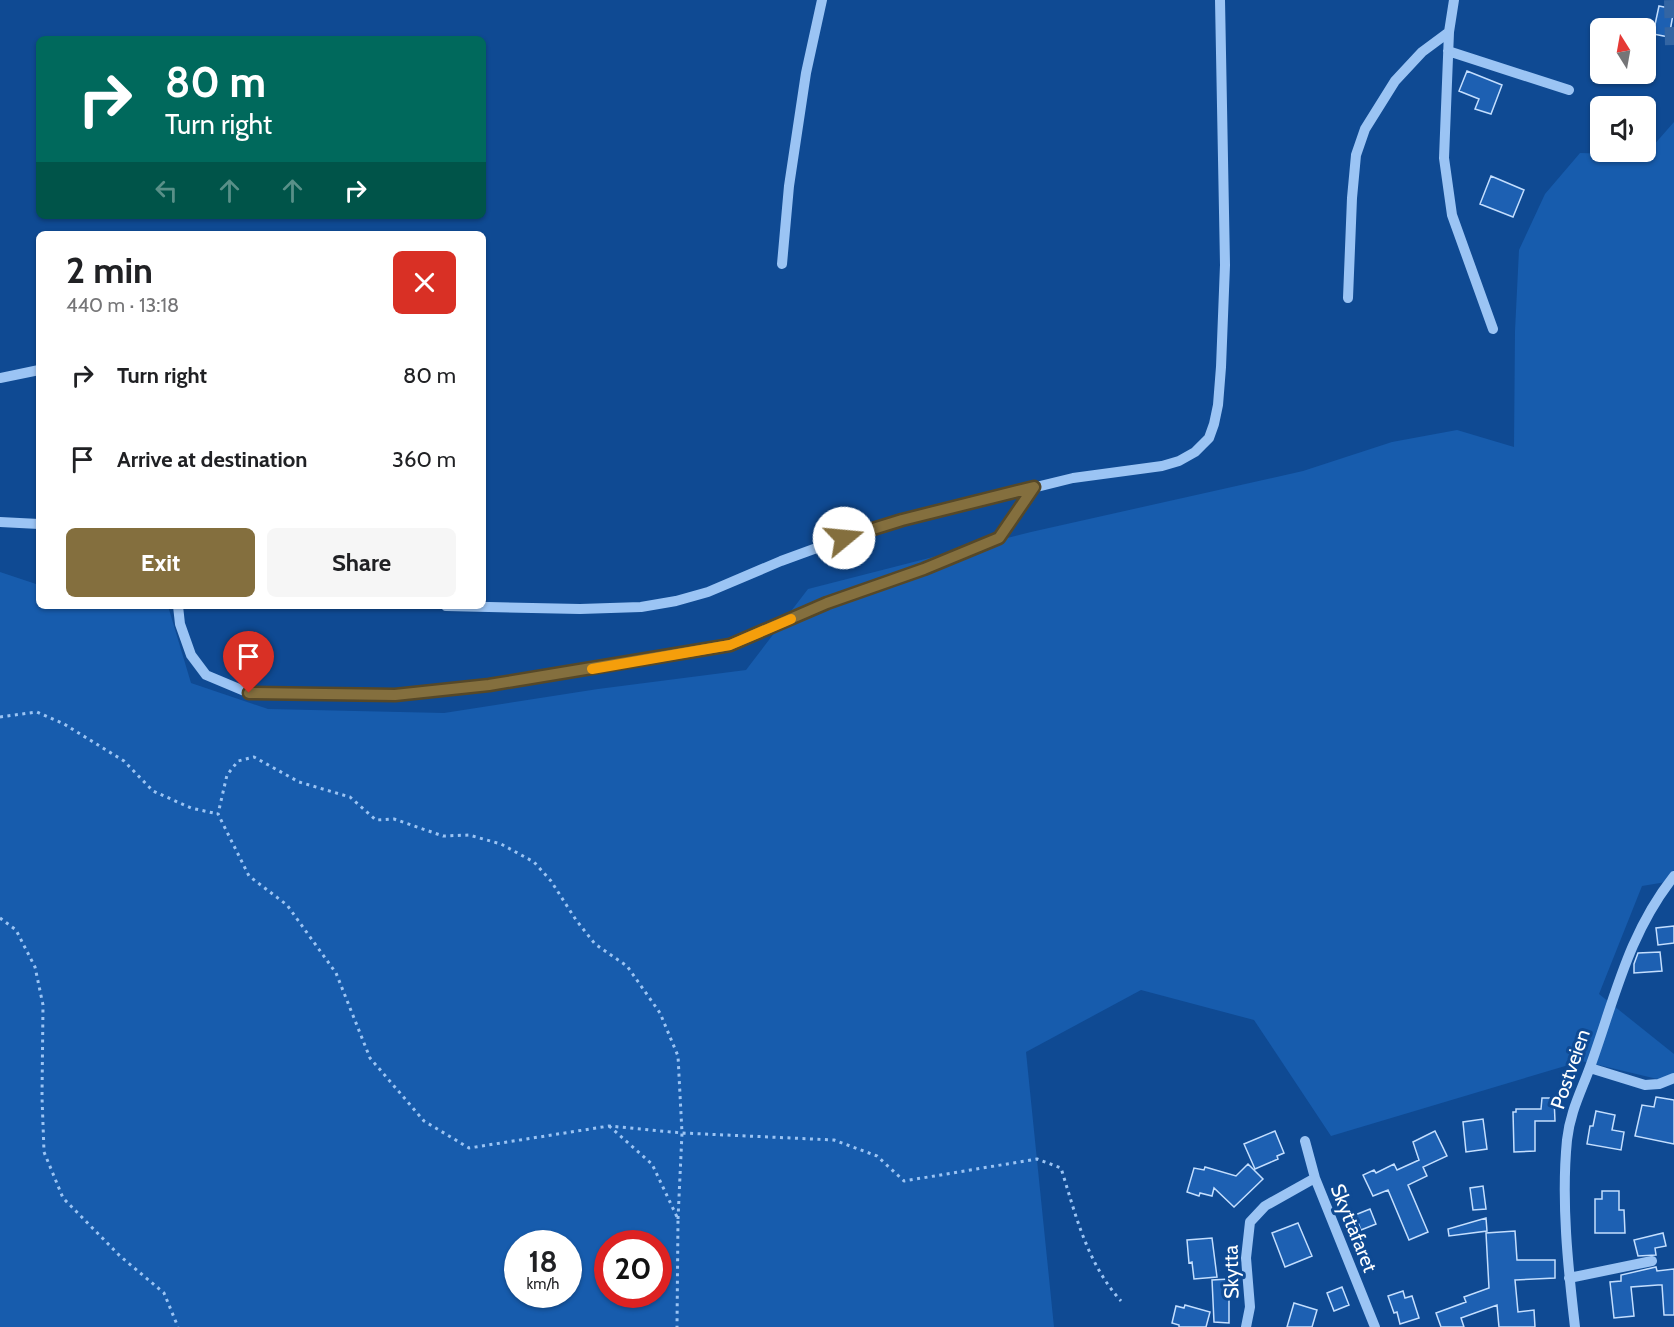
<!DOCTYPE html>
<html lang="en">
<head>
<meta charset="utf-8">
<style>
	body { margin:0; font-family:Cabin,sans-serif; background:#f6f6f6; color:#202124; height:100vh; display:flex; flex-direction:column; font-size:22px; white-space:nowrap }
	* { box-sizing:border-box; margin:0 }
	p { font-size:20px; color:#757577 }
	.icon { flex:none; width:33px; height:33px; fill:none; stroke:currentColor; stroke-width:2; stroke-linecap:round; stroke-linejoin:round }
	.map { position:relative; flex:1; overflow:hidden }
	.drawer { position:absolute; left:36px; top:231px; width:450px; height:378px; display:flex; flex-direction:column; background:#fff; border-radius:9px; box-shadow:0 2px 4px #0004 }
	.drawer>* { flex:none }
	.banner { position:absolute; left:36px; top:36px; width:450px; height:183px; border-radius:9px; box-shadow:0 2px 4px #0004; background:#00695c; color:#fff; overflow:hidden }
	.needle { width:39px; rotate:349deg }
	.fabs { position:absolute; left:1590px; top:18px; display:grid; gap:12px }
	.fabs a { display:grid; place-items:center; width:66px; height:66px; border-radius:9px; background:#fff; box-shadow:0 2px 4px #0004; font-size:30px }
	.speed { position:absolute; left:504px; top:1230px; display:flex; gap:12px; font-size:30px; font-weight:700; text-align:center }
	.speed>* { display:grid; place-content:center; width:78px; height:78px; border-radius:50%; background:#fff; box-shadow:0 2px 4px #0004; line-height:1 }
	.speed small { font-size:15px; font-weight:400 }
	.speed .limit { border:9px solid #d22; background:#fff; color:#111 }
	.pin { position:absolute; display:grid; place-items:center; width:51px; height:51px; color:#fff; margin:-62px -26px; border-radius:50% 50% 50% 0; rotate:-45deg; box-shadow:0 0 6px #0007 }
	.pin .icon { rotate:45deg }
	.me { position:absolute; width:66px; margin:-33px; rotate:73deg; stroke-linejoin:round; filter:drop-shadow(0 0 4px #0008) }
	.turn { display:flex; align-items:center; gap:21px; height:126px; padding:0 30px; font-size:27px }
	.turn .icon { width:78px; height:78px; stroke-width:2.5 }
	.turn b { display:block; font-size:42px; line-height:51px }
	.lanes { display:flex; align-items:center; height:57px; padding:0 30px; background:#0003; justify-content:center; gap:30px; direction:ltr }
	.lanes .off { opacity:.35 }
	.round { display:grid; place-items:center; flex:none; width:63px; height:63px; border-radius:9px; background:#f6f6f6 }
	.overview { display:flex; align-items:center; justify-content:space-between; height:102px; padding:0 30px }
	h1 { font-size:36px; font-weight:800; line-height:45px }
	.action { display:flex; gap:12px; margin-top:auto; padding:12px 30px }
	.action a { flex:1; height:69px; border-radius:9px; background:#846f3e; color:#fff; font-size:24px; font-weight:800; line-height:69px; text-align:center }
	.action a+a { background:#f6f6f6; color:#202124 }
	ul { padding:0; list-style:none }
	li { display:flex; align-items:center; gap:18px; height:84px; padding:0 30px }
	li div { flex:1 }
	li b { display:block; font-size:22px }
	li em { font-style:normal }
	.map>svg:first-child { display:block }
</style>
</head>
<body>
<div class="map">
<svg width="1674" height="1327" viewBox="0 0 1674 1327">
	<rect width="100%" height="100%" fill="#0f4a93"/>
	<path fill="#175cad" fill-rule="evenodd" d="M1674,122v748l-8,12 -24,4 -43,108 75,60v29l-92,-22 -251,75 -77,-116 -113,-30 -115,62 28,275h-1054v-755l39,13v21h129l23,77 77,26 176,4 154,-24 148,-19 62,-81 223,-57 272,-61 89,-29 65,-12 57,17 1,-116 4,-81 26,-56 35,-41 65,2zM518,1244h50v50h-50zM608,1244h50v50h-50z"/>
	<path fill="#1d60b2" stroke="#c3defe" stroke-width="1.5" d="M1659,6l15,3 -5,28 -16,-3z
		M1467,71l35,14 -11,29 -16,-5 4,-10 -20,-8z
		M1491,176l33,14 -11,27 -33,-13z
		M1674,926v17l-16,2 -2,-17z
		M1660,952l2,19 -28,2v-9l4,-11z
		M1656,1097l18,3v44l-39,-8 7,-31 12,2z
		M1542,1098h12l1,23h-20v30l-21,1 -1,-40h3v-3h25z
		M1596,1111l19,4 -3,15 12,2 -3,18 -34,-6 3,-18h3z
		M1483,1119l4,30 -21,3 -3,-30z
		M1275,1131l9,22 -7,3 1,3 -23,10 -11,-25z
		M1435,1131l12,25 -24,11 4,9 -19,9 20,47 -19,8 -21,-50 -15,6 -10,-21 11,-5 2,3 18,-9 3,6 22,-10 -6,-18z
		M1248,1164l15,15 -29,28 -20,-19 -2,8 -12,-3 -1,3 -12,-4 7,-24 10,2 1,-3 31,9z
		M1483,1186l3,23 -13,1 -3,-22z
		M1602,1191h17v19h5l1,23h-30v-34h7z
		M1370,1209l6,15 -15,6 -6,-15z
		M1486,1218l1,13 -38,5 -1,-7z
		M1298,1223l14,33 -27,11 -13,-34z
		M1515,1231l2,29h38v18l-40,2 3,32 16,-2 1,17h-36l-2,-22 -36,13 3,9h-23l-5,-14 30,-11 -2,-5 25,-9 -3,-55z
		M1663,1233l3,13 -11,2 1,7 -18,1 -4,-16z
		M1212,1238l5,39 -23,2 -2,-17 -3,1 -2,-23z
		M1656,1267l1,4 17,-2v46h-10l-2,-30h-4l-27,2 3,29 -20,2 -4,-36 11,-1v-6z
		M1229,1279v44l-15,-1 -2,-42z
		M1342,1287l7,18 -15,6 -7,-18z
		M1403,1291l2,7 7,-2 7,22 -19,6 -3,-12 -3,1 -6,-17z
		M1294,1303l23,7 -5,17h-25z
		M1185,1305l25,7 -4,15h-27v-2l-7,-2 4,-17 8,2z"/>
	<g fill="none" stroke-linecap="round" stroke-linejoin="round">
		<path stroke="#3365a3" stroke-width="18" stroke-dasharray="18 9" stroke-linecap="butt" d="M1673,0l1,47"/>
		<path stroke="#9bc4f4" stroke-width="3" stroke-dasharray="3 4.5" stroke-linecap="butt" d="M0,717l37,-5 27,12 60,37 29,30 38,17 27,6
			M0,918l16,12 19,37 8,38 -1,92 2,55 19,46 57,58 44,37 14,34
			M609,1126l43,38 26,55 -1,108
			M678,1219l4,-86 -4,-77 -18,-43 -33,-47 -32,-22 -19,-24 -25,-39 -17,-19 -33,-18 -32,-9 -26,1 -49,-17 -18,1 -26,-23 -51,-15 -45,-25 -16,4 -11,14 -9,39 31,62 38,29 49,68 34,85 54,63 45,27 140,-22 73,7 152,7 43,16 27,25 133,-22 24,9c15,48 26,95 60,133"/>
		<path stroke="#9bc4f4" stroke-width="10" d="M1454,0l-5,32 -5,126 8,57 41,114
			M1448,51l121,39
			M782,264l7,-78 17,-113 16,-73
			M1348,298l4,-100 4,-43 9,-26 30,-48 27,-29 27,-20
			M0,378l39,-8
			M0,522l39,2
			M178,606l2,18 11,31 15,20 43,18 146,2 95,-10 240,-40 97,-42 97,-34 75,-31 35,-51
			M446,606l134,3 61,-2 35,-6 32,-9 73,-31 63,-23 58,-18 171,-42 89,-12 17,-5 16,-9 14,-14 5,-14 4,-19 3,-38 4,-102 -5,-265
			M1590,1068l55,17 14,-1 15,-6
			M1305,1141l10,37 60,149
			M1569,1278l83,-17
			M1246,1327l4,-20 -4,-49 4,-36 15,-16 50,-28
			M1575,1327c-7,-60 -14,-126 -8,-187 3,-28 14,-48 23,-73 25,-69 38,-133 84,-191"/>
	</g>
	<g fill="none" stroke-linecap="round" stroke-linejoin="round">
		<defs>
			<path id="route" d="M249,693l146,2 94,-10 241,-40 97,-42 97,-34 75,-31 35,-51 -132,33 -58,18"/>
		</defs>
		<use href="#route" stroke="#564828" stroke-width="15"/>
		<use href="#route" stroke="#846f3e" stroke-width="10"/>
		<path stroke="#f59e0b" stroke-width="10" d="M592,669l138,-24 61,-26"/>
	</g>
	<g text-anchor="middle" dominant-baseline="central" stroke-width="6" stroke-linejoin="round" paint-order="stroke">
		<g font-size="20" fill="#fff" stroke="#0f4a93">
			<text transform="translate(1570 1069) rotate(-71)">Postveien</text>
			<text transform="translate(1354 1228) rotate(68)">Skyttafaret</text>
			<text transform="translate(1231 1272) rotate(-91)">Skytta</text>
		</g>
	</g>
</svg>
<div class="fabs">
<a><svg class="needle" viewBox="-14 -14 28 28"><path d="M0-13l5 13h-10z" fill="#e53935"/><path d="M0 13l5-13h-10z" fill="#757577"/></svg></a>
<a><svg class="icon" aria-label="sound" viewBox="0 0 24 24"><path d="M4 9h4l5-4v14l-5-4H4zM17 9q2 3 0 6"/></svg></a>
</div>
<div class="speed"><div>18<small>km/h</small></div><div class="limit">20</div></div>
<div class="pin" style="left:249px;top:693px;background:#d93025"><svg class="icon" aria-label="arrive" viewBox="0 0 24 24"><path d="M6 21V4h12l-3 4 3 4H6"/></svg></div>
<svg class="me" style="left:844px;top:538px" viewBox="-20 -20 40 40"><circle r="19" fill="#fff"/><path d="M0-13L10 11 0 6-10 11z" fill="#846f3e"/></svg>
<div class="banner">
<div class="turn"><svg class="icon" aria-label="right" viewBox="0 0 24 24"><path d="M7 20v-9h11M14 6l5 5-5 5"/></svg><div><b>80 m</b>Turn right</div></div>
<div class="lanes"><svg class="icon off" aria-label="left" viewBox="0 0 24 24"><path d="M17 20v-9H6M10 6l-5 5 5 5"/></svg><svg class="icon off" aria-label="ahead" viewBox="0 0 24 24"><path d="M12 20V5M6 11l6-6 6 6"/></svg><svg class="icon off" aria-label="ahead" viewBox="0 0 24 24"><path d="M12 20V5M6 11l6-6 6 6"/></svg><svg class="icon" aria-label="right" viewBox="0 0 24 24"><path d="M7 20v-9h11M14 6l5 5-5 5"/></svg></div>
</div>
<section class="drawer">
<div class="overview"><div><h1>2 min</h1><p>440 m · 13:18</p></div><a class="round" style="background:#d93025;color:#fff"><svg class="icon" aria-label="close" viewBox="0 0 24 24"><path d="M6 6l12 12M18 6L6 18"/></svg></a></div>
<ul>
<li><svg class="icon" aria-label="right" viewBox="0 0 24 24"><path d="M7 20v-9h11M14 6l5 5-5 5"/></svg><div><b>Turn right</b></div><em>80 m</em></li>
<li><svg class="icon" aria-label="arrive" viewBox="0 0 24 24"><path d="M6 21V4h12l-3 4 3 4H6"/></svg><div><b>Arrive at destination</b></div><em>360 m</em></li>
</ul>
<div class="action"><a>Exit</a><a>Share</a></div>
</section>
</div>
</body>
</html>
